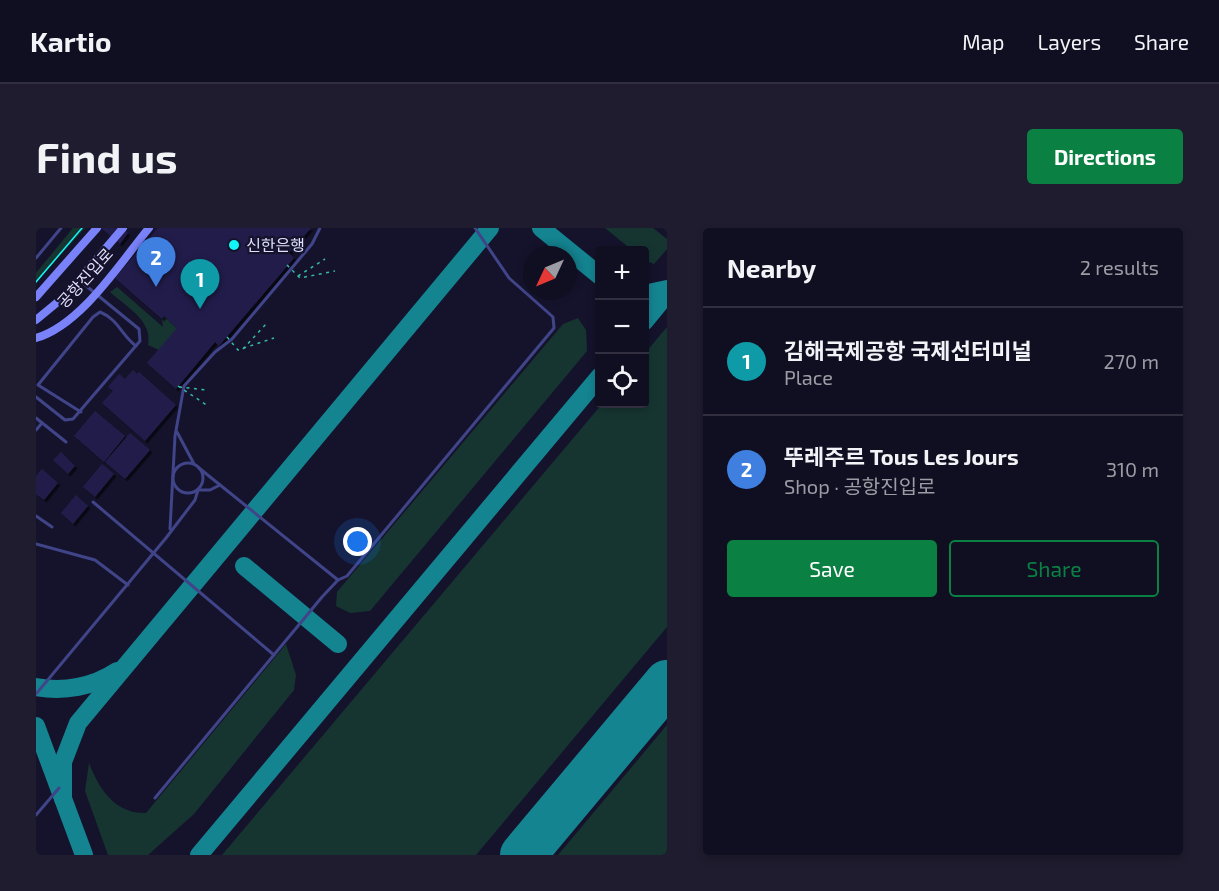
<!DOCTYPE html>
<meta charset="utf-8">
<style>
:root{--surface:#100e21;--page:#1e1c2e;--text:#f1f3f6;--muted:#9c9ca5;--line:#302e3f;--accent:#0b8043}
body{margin:0;font-family:"Exo 2","Noto Sans KR",sans-serif;background:var(--page);color:var(--text)}
.controls{position:absolute;right:18px;top:18px;display:grid;overflow:hidden;border-radius:6px;box-shadow:0 3px 9px #0003}
.controls button{width:54px;height:54px;display:grid;place-items:center;padding:0;border:0;border-bottom:2px solid var(--line);background:var(--surface);color:var(--text);font:30px sans-serif}
.compass{position:absolute;left:487px;top:18px;width:54px;height:54px;border-radius:50%;background:var(--surface);box-shadow:0 3px 9px #0003;rotate:226deg}
.you{position:absolute;left:322px;top:314px;width:21px;height:21px;margin:-15px;border:4px solid #fff;border-radius:50%;background:#1a73e8;box-shadow:0 0 0 9px #1a73e833}
.badge{display:grid;place-items:center;width:39px;height:39px;border-radius:50%;background:var(--accent);color:#fff;font-size:20px;font-weight:700}
.pin{position:absolute;translate:-50% -50px;filter:drop-shadow(0 2px 3px #0008)}
.pin::after{content:'';position:absolute;top:32px;width:21px;height:18px;background:inherit;clip-path:polygon(0 0,100% 0,50% 100%)}
.list{margin:0;padding:0;list-style:none}
h2{display:flex;justify-content:space-between;align-items:center;height:78px;margin:0;padding:0 24px;font-size:26px}
h2 small{font-size:20px;font-weight:400;color:var(--muted)}
.list li{display:grid;grid-template-columns:39px 1fr auto;gap:18px;align-items:center;box-sizing:border-box;height:108px;padding:0 24px;border-top:2px solid var(--line)}
.list b{display:block;font-size:22px;white-space:nowrap}
.list p{margin:0;font-size:20px;white-space:nowrap;color:var(--muted)}
.list em{font-size:20px;font-style:normal;color:var(--muted)}
.actions{display:flex;gap:12px;padding:18px 24px}
.actions a{flex:1;padding:14px 0;border:2px solid var(--accent);border-radius:6px;text-align:center;font-size:21px;color:var(--accent)}
.actions .main{background:var(--accent);color:#fff}
.icon{flex:none;width:33px;height:33px;fill:none;stroke:currentColor;stroke-width:2;stroke-linecap:round;stroke-linejoin:round}
.map{position:relative;flex:none;width:631px;height:627px;overflow:hidden;border-radius:6px}
header{display:flex;align-items:center;gap:36px;box-sizing:border-box;height:84px;padding:0 30px;background:var(--surface);border-bottom:2px solid var(--line)}
header strong{font-size:28px}
nav{display:flex;gap:33px;margin-inline-start:auto;font-size:21px}
.intro{display:flex;align-items:center;justify-content:space-between;box-sizing:border-box;height:144px;padding:0 36px}
h1{margin:0;font-size:42px}
.button{padding:15px 27px;border-radius:6px;background:var(--accent);color:#fff;font-size:21px;font-weight:700}
main{display:flex;gap:36px;padding:0 36px}
aside{flex:1;background:var(--surface);border-radius:6px;box-shadow:0 3px 9px #0003}
.map>svg:first-child{display:block}
.green{fill:#163531}
.lines{fill:none;stroke-linecap:round;stroke-linejoin:round}
.taxiway{stroke:#148491;stroke-width:18}
.runway{stroke:#148491;stroke-width:46}
.building{fill:#241f4c;filter:url(#shadow)}
.path{stroke:#36baa6;stroke-width:1.5;stroke-dasharray:3 4.5;stroke-linecap:butt}
.service{stroke:#404488;stroke-width:3}
.secondary{stroke:#7a82fa;stroke-width:8}
.tram{stroke:#13f4f6;stroke-width:1.5}
.path-bridge{stroke:#36baa6;stroke-width:1.5;stroke-dasharray:3 4.5;stroke-linecap:butt}
.secondary-bridge{stroke:#7a82fa;stroke-width:8}
.poi-dot{fill:#13f4f6;stroke:#15132c;stroke-width:2}
.labels{text-anchor:middle;stroke-width:4.5;stroke-linejoin:round;paint-order:stroke}
.poi-label{font-size:16px;fill:#dfdffe;stroke:#15132c;text-anchor:start}
.street-label{font-size:16px;fill:#dfdffe;stroke:#15132c}
</style>
<header>
<strong>Kartio</strong>
<nav><a>Map</a><a>Layers</a><a>Share</a></nav>
</header>
<div class="intro"><h1>Find us</h1><a class="button">Directions</a></div>
<main>
<div class="map">
<svg width="631" height="627" viewBox="0 0 631 627">
<defs>
<filter id="shadow"><feDropShadow dx="2.5" dy="2.5" stdDeviation="0" flood-color="#0009"/></filter>
</defs>
<rect width="100%" height="100%" fill="#15132c"/>
<!-- green -->
<g class="green">
<polygon points="37,0 49,0 0,54 0,45"/>
<polygon points="569,0 617,0 631,11 631,21 618,36 609,32 608,22 596,22"/>
<path d="M81,59L127,99L126,91L128,88L141,100L123,122L112,117C117,92 90,79 74,64Z"/>
<polygon points="542,90 550,102 551,123 334,383 314,385 300,378 301,364 527,96"/>
<polygon points="631,99 631,399 440,627 186,627 566,176 608,176 609,125"/>
<path d="M250,416L260,447L258,462L158,586L112,627H72L49,563L53,535C63,561 79,586 110,585Z"/>
<polygon points="631,497 631,627 522,627"/>
</g>
<g class="lines">
<!-- taxiway -->
<g class="taxiway">
<polyline points="505,0 564,48"/>
<polyline points="608,66 631,61"/>
<polyline points="608,94 631,66"/>
<polyline points="208,338 302,416"/>
<path d="M0,459C28,464 57,459 81,443"/>
<polyline points="0,498 48,627"/>
<polyline points="27,571 27,534 42,495 454,0"/>
<polyline points="163,627 564,148"/>
</g>
<!-- runway -->
<polyline class="runway" points="487,627 631,455"/>
</g>
<!-- building -->
<g class="building">
<polygon points="65,0 86,0 92,5 84,16"/>
<polygon points="122,0 275,0 253,25 258,30 183,118 179,114 140,161 111,135 141,100 128,88 126,91 79,50"/>
<polygon points="97,142 101,146 103,144 140,177 109,213 66,175 77,163 72,159 83,146 89,151"/>
<polygon points="59,183 89,208 68,234 38,208"/>
<polygon points="94,205 114,222 89,251 69,234"/>
<polygon points="25,224 39,238 32,246 17,232"/>
<polygon points="66,236 78,246 59,269 47,259"/>
<polygon points="6,241 22,255 8,272 0,266 0,248"/>
<polygon points="40,267 52,278 37,296 25,285"/>
</g>
<g class="lines">
<!-- path -->
<g class="path">
<polyline points="262,48 289,31"/>
<polyline points="207,121 230,96"/>
</g>
<!-- service -->
<g class="service">
<polyline points="0,30 25,0"/>
<polyline points="0,169 29,192 37,191 104,113 103,101 43,52"/>
<path d="M45,184L2,157L57,89L64,84C82,91 86,108 100,118"/>
<polyline points="0,190 30,214"/>
<polyline points="0,202 6,195"/>
<polyline points="141,204 158,236"/>
<circle cx="152" cy="250" r="15"/>
<polyline points="163,240 302,352"/>
<polyline points="57,274 238,427"/>
<polyline points="0,288 16,299"/>
<polyline points="134,301 139,208 148,158 179,124 196,111 276,16 284,0"/>
<polyline points="0,316 59,332 92,357"/>
<polyline points="0,466 130,310 159,272 162,262 174,262 184,257"/>
<polyline points="119,570 286,369 302,352 311,348 518,100 517,89 473,50 439,0"/>
<polyline points="0,587 23,560"/>
</g>
<!-- secondary -->
<g class="secondary">
<polyline points="0,69 61,0"/>
<polyline points="0,92 29,68 87,0"/>
</g>
<!-- tram -->
<polyline class="tram" points="0,54 46,0"/>
<!-- path-bridge -->
<g class="path-bridge">
<polyline points="251,37 264,50 299,43"/>
<polyline points="191,109 202,122 238,110"/>
<polyline points="142,158 172,178"/>
<polyline points="143,159 171,162"/>
</g>
<!-- secondary-bridge -->
<path class="secondary-bridge" d="M0,110C45,97 84,35 113,0"/>
</g>
<!-- markers -->
<circle class="poi-dot" cx="198" cy="17" r="6"/>
<g class="labels">
<!-- poi labels -->
<g class="poi-label">
<text x="210" y="23">신한은행</text>
</g>
<!-- street labels -->
<g class="street-label">
<text transform="translate(49 50) rotate(-48)" y="6">공항진입로</text>
</g>
</g>
</svg>
<div class="controls">
<button>+</button>
<button>−</button>
<button><svg class="icon" aria-label="locate" viewBox="0 0 24 24"><circle cx="12" cy="12" r="6"/><path d="M12 2v4M12 18v4M2 12h4M18 12h4"/></svg></button>
</div>
<svg class="compass" viewBox="-18 -18 36 36"><path d="M0-13l5 13h-10z" fill="#e53935"/><path d="M0 13l5-13h-10z" fill="#9c9ca5"/></svg>
<div class="you"></div>
<div class="pin badge" style="left:164px;top:81px;background:#0f9aa8">1</div>
<div class="pin badge" style="left:120px;top:59px;background:#3f7fe0">2</div>
</div>
<aside>
<h2>Nearby<small>2 results</small></h2>
<ul class="list">
<li><span class="badge" style="background:#0f9aa8">1</span><div><b>김해국제공항 국제선터미널</b><p>Place</p></div><em>270 m</em></li>
<li><span class="badge" style="background:#3f7fe0">2</span><div><b>뚜레주르 Tous Les Jours</b><p>Shop · 공항진입로</p></div><em>310 m</em></li>
</ul>
<div class="actions"><a class="main">Save</a><a>Share</a></div>
</aside>
</main>
